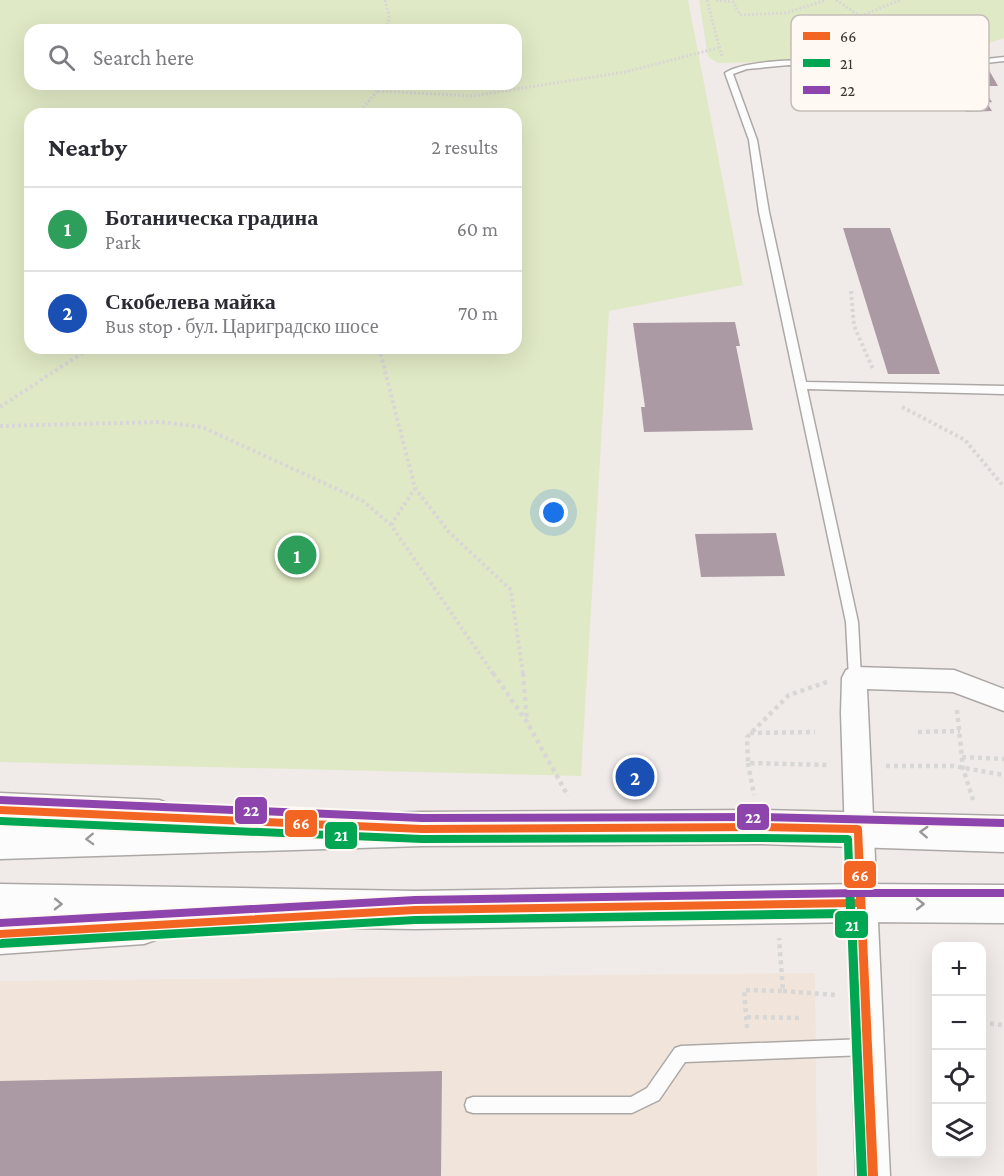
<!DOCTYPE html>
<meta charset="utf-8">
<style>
:root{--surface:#fff;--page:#f7f7f7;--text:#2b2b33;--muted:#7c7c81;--line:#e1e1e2;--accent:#7c3aed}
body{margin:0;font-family:"Crimson Pro",serif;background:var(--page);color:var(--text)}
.controls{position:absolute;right:18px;bottom:18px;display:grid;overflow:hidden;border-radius:12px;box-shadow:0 6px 24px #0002}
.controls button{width:54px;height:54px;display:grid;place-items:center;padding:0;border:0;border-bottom:2px solid var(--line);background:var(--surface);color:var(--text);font:30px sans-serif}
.you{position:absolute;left:554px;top:513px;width:21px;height:21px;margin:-15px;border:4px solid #fff;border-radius:50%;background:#1a73e8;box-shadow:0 0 0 9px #1a73e833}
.badge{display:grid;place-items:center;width:39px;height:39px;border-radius:50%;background:var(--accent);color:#fff;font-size:20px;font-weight:700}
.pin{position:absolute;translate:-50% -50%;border:3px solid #fff;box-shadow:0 2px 6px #0006}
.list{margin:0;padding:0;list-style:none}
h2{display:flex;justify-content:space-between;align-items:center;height:78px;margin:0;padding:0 24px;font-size:26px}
h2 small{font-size:20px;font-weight:400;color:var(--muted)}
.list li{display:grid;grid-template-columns:39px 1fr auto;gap:18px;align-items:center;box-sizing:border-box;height:84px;padding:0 24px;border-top:2px solid var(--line)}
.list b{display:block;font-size:22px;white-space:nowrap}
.list p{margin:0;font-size:20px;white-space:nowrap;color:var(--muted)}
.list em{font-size:20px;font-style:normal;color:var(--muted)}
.icon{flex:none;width:33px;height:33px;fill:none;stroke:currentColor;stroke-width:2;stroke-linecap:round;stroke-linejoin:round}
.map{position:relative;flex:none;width:1004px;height:1176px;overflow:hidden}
.search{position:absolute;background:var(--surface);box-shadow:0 6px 24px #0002;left:24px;top:24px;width:498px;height:66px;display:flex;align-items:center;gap:15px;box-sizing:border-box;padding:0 21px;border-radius:18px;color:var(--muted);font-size:22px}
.panel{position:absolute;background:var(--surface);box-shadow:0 6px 24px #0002;left:24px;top:108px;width:498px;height:246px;border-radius:18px}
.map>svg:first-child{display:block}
.industrial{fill:#f1e4da}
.green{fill:#e0e9c5;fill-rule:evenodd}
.building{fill:#ab9aa3}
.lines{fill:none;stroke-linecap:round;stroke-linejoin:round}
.service-casing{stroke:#aca8a5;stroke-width:3}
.minor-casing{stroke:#aca8a5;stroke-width:3}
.primary-casing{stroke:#aca8a5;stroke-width:3}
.path-far2{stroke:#d8d7d5;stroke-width:3;stroke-dasharray:2 2;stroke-linecap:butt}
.path-far1{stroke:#d8d7d5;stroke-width:4;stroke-dasharray:3 3;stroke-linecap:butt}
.path{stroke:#d8d7d5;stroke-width:4.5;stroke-dasharray:4 4;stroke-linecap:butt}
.service{fill:#fdfcfc;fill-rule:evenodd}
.minor{fill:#fdfcfc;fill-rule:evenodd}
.primary{fill:#fdfcfc;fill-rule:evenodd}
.bus-1-casing{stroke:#fff8f3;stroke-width:4}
.bus-2-casing{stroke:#fff8f3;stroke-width:4}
.bus-3-casing{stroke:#fff8f3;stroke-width:4}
.bus-1{fill:#f26522;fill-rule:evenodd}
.bus-2{fill:#00a651;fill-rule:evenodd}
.bus-3{fill:#8e44ad;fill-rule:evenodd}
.oneway{stroke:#9a9896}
.key{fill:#fff8f3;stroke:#c3bdb9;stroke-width:1.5}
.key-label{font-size:16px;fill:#373431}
.line-badge{stroke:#fff8f3;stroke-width:2}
.badge-label{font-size:16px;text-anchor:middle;font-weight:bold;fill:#fff}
</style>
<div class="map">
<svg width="1004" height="1176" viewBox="0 0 1004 1176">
<rect width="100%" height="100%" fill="#f0ebe8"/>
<!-- industrial -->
<polygon class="industrial" points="815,973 817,1176 0,1176 0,981"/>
<!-- green -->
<g class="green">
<path d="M0,0H688L743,285L609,311L581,776L0,762ZM30,30H516V84H30ZM30,114H516V348H30Z"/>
<polygon points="699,0 1004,0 1004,38 943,58 718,63 708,57"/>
</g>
<!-- building -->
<g class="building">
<polygon points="986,65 998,86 982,86 992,102 987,103 992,111 966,112 952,85 918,86 909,69 947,69"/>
<polygon points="843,228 890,228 940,374 888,374"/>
<polygon points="735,322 740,346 736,346 753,430 644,432 641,407 645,407 633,323"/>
<polygon points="776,533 785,576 701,577 695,534"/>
<polygon points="442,1071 441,1176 0,1176 0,1081"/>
</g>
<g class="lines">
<!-- service casing -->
<g class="service-casing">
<g id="service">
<path d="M1004,57V61L947,67L789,65L747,69L733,74L757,140L769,212L806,382L1004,386V394L807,389L858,622L861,678L859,682L855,683L851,682L849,678L846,622L759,212L749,140L725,73C756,51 900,63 944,63C964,62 984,59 1004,57Z"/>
<polygon points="866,1039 872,1041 874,1047 872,1053 866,1055 685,1062 659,1100 632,1113 473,1113 467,1111 465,1105 467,1099 473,1097 631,1097 647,1088 675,1048 681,1046"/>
</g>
</g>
<!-- minor casing -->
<g class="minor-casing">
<polygon id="minor" points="855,667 954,670 1004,689 1004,711 953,692 867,689 890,1176 856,1176 841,713 842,678 846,670"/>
</g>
<!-- primary casing -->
<g class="primary-casing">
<g id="primary">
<polygon points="0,793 159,800 172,805 177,818 422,812 761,810 1004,816 1004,852 761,844 422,846 0,859"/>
<polygon points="0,884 415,891 861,884 1004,885 1004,923 861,922 415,929 164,925 158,939 144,944 0,954"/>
</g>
</g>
<!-- path-far2 -->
<g class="path-far2">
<polyline points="385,0 389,16 387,30"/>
<polyline points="707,0 722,57"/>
<polyline points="716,0 733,2 740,15 786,13 826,0"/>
<polyline points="836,0 860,16"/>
<polyline points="790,44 901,0"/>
<polyline points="378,91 473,96 625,72 718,48"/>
<polyline points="358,114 383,84"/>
</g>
<!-- path-far1 -->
<g class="path-far1">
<polyline points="851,291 854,326 873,369"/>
<polyline points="379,348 415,488 449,532 511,590 523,675"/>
<polyline points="0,407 90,348"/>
<polyline points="902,407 965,440 1004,487"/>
<polyline points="0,426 159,422 202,427 363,501 391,525 494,675"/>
<polyline points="391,525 415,488"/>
</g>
<!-- path -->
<g class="path">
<polyline points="493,673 527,722 568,796"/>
<polyline points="523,673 527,722"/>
<polyline points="827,682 789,695 747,737 748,763 827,765"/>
<polyline points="957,710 963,768 973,800"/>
<polyline points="918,732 960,731"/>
<polyline points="750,733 815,732"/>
<polyline points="962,757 1004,759"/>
<polyline points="748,763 754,795"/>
<polyline points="886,766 953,766 1004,775"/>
<polyline points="783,991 836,995"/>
<polyline points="747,1017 800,1018"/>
<polyline points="982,1023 1004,1025"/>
<polyline points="747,1028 744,990 783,991 779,938"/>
</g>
<!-- service -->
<use href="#service" class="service"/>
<!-- minor -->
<use href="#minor" class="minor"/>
<!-- primary -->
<use href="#primary" class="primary"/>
<!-- bus-1 casing -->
<g class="bus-1-casing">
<polygon id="bus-1" points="0,806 422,825 761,823 858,825 861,826 862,829 878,1176 868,1176 857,907 415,914 0,938 0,930 415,906 856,899 854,833 761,831 422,833 0,814"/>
</g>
<!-- bus-2 casing -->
<g class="bus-2-casing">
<polygon id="bus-2" points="0,817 422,835 761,834 848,835 851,836 852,839 855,909 864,910 866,913 864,916 856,917 867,1176 857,1176 847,918 415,924 0,948 0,940 1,939 415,916 846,909 844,843 761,842 422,843 0,825"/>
</g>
<!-- bus-3 casing -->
<g class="bus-3-casing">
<g id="bus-3">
<polygon points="0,796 422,814 761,813 1004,819 1004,827 761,821 422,822 0,804"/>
<polygon points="861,889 1004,889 1004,897 861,897 415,904 0,927 0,919 415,896"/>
</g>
</g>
<!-- bus-1 -->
<use href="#bus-1" class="bus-1"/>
<!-- bus-2 -->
<use href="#bus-2" class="bus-2"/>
<!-- bus-3 -->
<use href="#bus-3" class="bus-3"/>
</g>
<!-- one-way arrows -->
<defs><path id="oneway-chevron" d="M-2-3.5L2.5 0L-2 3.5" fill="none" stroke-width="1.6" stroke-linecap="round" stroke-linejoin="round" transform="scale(1.5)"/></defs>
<g class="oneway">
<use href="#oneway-chevron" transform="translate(924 832) rotate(-177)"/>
<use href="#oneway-chevron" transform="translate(90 839) rotate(178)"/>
<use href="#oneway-chevron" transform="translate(58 904) rotate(1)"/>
<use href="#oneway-chevron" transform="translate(920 904)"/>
</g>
<!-- legend -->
<rect x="791" y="15" width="198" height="96" rx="9" class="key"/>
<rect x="803" y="32" width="27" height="8" fill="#f26522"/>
<rect x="803" y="59" width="27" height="8" fill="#00a651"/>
<rect x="803" y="86" width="27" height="8" fill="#8e44ad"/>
<g class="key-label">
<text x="840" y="42">66</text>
<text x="840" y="69">21</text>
<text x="840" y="96">22</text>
</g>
<g class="line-badge">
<rect x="234" y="796" width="34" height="29" rx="6" fill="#8e44ad"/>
<rect x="736" y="803" width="34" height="28" rx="6" fill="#8e44ad"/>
<rect x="284" y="809" width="34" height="29" rx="6" fill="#f26522"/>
<rect x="324" y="821" width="34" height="29" rx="6" fill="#00a651"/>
<rect x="843" y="860" width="34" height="29" rx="6" fill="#f26522"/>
<rect x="834" y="910" width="35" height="29" rx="6" fill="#00a651"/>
</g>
<g class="badge-label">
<text x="251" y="816">22</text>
<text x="753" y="823">22</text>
<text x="301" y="829">66</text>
<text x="341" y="841">21</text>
<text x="860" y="881">66</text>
<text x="852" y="931">21</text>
</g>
</svg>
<div class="controls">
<button>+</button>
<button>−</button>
<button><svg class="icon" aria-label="locate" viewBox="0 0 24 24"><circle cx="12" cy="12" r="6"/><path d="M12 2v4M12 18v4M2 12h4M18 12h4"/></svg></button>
<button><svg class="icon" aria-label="layers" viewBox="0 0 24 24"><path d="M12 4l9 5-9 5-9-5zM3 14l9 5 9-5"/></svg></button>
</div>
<div class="you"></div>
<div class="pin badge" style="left:297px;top:555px;background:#2e9e5b">1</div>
<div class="pin badge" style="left:635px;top:777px;background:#1a4fb4">2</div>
<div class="search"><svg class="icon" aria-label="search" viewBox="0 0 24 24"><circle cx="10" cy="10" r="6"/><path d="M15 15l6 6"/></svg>Search here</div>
<section class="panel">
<h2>Nearby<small>2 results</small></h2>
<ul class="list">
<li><span class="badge" style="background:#2e9e5b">1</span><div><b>Ботаническа градина</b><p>Park</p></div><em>60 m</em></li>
<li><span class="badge" style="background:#1a4fb4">2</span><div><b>Скобелева майка</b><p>Bus stop · бул. Цариградско шосе</p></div><em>70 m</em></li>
</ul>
</section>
</div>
